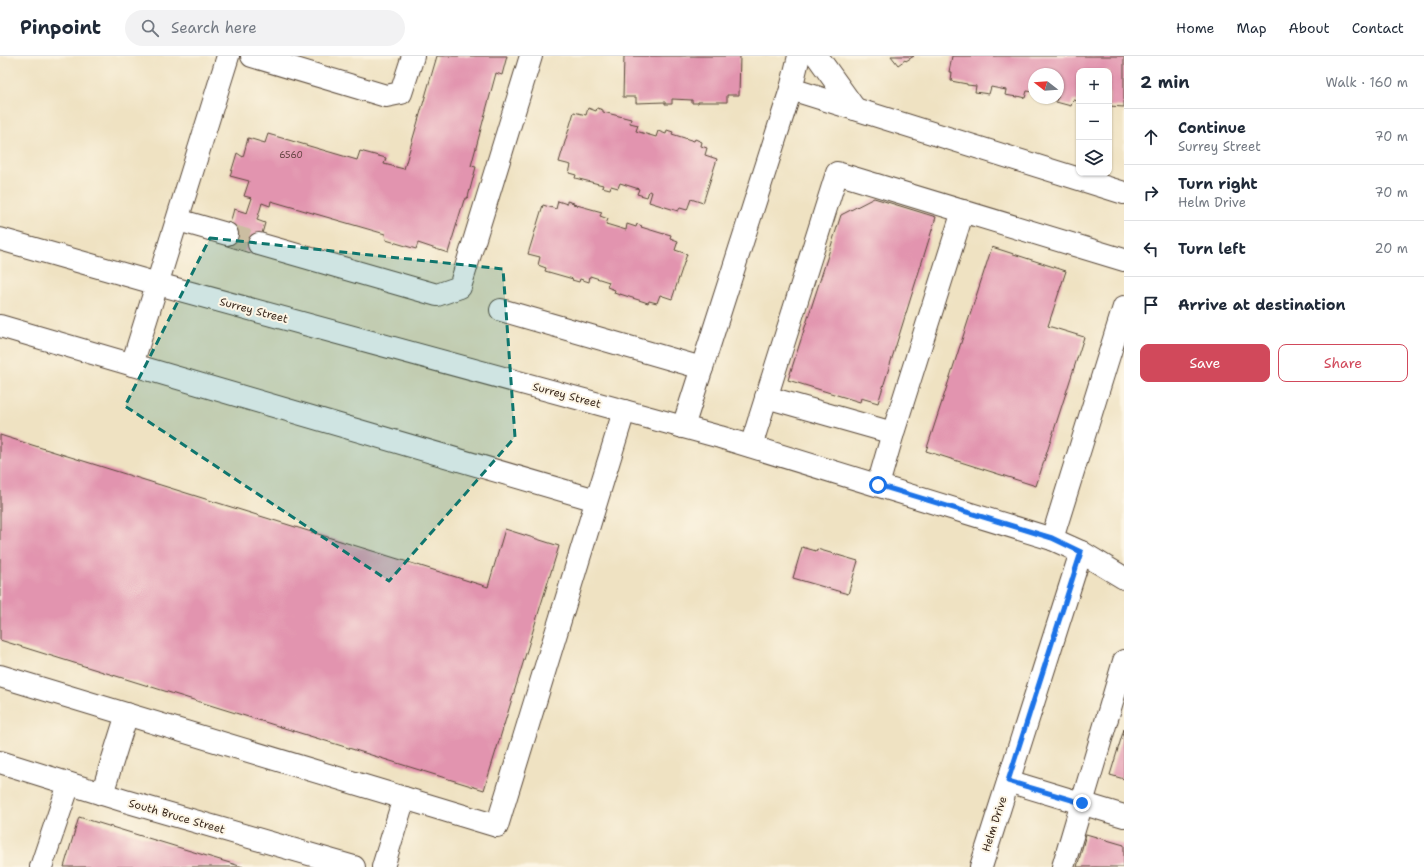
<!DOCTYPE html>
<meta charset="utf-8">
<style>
:root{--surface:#fff;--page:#f2f2f3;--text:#1f2937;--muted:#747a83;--line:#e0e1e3;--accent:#d1495b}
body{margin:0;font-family:"Shantell Sans",sans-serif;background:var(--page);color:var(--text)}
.controls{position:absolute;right:12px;top:12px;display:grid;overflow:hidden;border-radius:8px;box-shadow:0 1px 3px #0004}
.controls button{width:36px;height:36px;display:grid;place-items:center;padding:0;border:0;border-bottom:1px solid var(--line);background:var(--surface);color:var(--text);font:20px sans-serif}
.compass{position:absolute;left:1028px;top:12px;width:36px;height:36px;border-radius:50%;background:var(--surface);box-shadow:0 1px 3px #0004;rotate:287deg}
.stop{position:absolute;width:12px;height:12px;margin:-9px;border:3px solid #1a73e8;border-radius:50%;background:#fff}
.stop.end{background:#1a73e8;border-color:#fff;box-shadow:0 1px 4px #0008}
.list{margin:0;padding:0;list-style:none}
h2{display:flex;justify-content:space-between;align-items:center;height:52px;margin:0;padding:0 16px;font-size:17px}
h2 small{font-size:13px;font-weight:400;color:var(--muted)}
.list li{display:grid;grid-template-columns:26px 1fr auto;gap:12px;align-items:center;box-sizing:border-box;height:56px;padding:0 16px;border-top:1px solid var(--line)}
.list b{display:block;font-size:15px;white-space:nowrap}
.list p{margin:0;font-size:13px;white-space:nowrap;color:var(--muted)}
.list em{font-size:13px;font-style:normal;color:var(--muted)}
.actions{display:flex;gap:8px;padding:12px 16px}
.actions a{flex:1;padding:9px 0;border:1px solid var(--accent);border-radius:8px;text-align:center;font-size:14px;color:var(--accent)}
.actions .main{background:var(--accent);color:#fff}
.icon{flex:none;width:22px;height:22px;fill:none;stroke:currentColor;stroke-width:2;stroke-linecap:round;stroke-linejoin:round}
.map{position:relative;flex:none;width:1124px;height:811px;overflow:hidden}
header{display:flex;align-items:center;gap:24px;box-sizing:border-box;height:56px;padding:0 20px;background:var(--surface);border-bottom:1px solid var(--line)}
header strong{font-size:19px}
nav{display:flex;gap:22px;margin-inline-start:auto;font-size:14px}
.search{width:280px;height:36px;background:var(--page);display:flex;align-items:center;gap:10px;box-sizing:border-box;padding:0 14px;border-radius:22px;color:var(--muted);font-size:15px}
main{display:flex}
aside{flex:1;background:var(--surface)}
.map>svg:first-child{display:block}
.building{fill:#e294af}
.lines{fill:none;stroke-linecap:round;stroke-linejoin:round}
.minor-tunnel{stroke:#cbbda1;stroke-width:22;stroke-dasharray:22 11;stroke-linecap:butt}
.minor-casing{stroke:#564637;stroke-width:24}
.minor{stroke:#fff;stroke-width:22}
.route{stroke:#1a73e8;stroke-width:5}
.marked{fill:#0f766e;fill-opacity:0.2;stroke:#0f766e;stroke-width:3;stroke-dasharray:8 5;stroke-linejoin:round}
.labels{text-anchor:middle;stroke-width:4;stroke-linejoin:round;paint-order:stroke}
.number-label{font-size:9px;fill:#654442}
.street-label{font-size:11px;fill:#3b2a1e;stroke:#fcf5e5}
</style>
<header>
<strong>Pinpoint</strong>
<div class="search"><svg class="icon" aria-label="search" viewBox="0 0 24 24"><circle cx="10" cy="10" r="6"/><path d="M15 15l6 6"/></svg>Search here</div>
<nav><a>Home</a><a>Map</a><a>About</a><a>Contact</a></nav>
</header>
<main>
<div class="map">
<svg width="1124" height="811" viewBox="0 0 1124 811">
<rect width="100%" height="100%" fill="#fcf5e5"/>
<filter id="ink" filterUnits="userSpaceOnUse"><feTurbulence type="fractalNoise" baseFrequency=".025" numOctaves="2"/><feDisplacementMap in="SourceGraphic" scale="8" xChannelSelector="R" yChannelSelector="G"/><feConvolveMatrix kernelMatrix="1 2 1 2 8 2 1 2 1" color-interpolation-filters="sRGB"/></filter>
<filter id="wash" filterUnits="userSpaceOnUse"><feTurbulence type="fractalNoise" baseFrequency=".012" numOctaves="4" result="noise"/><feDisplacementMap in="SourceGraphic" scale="16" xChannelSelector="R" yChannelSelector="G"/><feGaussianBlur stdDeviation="0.9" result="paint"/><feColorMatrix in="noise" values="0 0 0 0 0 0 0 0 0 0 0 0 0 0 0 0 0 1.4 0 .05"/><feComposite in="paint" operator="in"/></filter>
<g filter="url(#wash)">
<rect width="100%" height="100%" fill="#efe2c2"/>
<g id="blocks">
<!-- building -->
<g class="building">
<polygon points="437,0 507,0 502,19 496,17 471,110 476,111 468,141 464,144 448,197 418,187 416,193 386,184 385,178 271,145 270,150 262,147 257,164 265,167 256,199 224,189 234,153 247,157 252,142 244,140 249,125 230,120 237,97 243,101 248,82 265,87 268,78 357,104 360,95 386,102 384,108 404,113"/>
<polygon points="624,0 740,0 739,39 727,39 727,46 698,46 698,47 692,47 692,44 672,43 672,48 665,48 665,46 636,47 636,41 623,41"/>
<polygon points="891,0 914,0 906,5 905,4 898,9"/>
<polygon points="952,0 1124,0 1124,51 1109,50 1109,15 1079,15 1079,45 1073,44 1071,50 1056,46 1057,42 1058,42 1058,18 1034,18 1034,36 1027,35 1025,42 1017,40 1017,41 1005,39 1006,34 991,31 989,38 975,36 976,30 967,29 967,28 951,25 952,16 949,16"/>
<polygon points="588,52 596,55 597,52 603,54 603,56 631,63 630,67 638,69 636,75 656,81 658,75 666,78 667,74 673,76 672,78 694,85 695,83 702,86 701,90 707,92 705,99 717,103 703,147 691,143 687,154 680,152 678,155 649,146 652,136 649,135 647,141 637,138 639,133 620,127 618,132 611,130 610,133 602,131 603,129 575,122 576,119 569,117 571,109 559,106 574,56 586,59"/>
<polygon points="874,142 936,161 878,347 861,342 860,346 788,324 841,159"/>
<polygon points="558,145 567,148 567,145 574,147 573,148 602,156 600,160 608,163 606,168 626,174 627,168 636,171 637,168 642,170 641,171 664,178 664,177 671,179 670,182 678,185 675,194 687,198 672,243 660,239 657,247 649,245 648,247 620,238 620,239 614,237 615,234 607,231 609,226 590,220 589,226 580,223 579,226 572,224 573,223 545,215 546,212 538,209 540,201 528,198 543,149 556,153"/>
<polygon points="992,191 1066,215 1048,270 1084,281 1036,430 926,395"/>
<polygon points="0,379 488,531 505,473 559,490 484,734 0,584"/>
<polygon points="802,491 816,495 817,493 858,505 848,538 793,522"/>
<polygon points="1124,673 1124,723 1110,719"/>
<polygon points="79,761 243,811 64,811"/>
<polygon points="1086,778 1124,789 1124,811 1077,811"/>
</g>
</g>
</g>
<g filter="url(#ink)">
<use href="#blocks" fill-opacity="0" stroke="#564637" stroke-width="1"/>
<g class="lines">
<!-- minor-tunnel -->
<polyline class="minor-tunnel" points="227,178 259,188"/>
<!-- minor casing -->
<g class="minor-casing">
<g id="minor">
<polyline points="252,0 386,40 401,37 413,0"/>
<polyline points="817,0 855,53"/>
<polyline points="791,33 1124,137"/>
<polyline points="178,164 227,178"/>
<polyline points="0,183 158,228 720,381 1052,483 1081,496 1124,522"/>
<polyline points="259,188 437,239 460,231 531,0"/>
<polyline points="501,254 702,312"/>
<polyline points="0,270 596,444"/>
<polyline points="132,309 228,0"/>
<polyline points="766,341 893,377 878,429"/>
<polyline points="683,371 791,33 799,0"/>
<polyline points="893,377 963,155"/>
<polyline points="751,390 837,117 1124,204"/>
<polyline points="1052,483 1124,251"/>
<polyline points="0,620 497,770 624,355"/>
<polyline points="0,706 125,745 354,811"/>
<polyline points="1008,725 1124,760"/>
<polyline points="102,738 127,658"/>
<polyline points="41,811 69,728"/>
<polyline points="383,811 404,742"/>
<polyline points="981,811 1081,496"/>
<polyline points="1063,811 1124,605"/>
</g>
</g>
<!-- minor -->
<use href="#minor" class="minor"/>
</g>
</g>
<g class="lines" filter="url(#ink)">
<!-- route -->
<polyline class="route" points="878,429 1052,482 1081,496 1008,725 1082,747"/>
</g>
<!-- marked area -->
<path class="marked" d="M210,182L503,213L515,381L389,525L125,350Z"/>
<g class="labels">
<!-- number labels -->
<g class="number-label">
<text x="291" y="102">6560</text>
</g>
<!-- street labels -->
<g class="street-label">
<text transform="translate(254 254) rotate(15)" y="4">Surrey Street</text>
<text transform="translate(567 339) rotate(15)" y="4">Surrey Street</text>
<text transform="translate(177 760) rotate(16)" y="4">South Bruce Street</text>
<text transform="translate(994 768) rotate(-72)" y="4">Helm Drive</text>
</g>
</g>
</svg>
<div class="controls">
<button>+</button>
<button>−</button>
<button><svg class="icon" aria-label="layers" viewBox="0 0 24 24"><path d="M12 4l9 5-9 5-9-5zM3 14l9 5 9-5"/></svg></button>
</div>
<svg class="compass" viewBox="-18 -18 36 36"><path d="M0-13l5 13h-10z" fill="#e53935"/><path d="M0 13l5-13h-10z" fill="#747a83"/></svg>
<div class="stop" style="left:878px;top:429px"></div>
<div class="stop end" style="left:1082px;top:747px"></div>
</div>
<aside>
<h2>2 min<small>Walk · 160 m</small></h2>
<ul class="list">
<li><svg class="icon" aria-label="ahead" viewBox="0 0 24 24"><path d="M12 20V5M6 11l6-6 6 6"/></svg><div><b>Continue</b><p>Surrey Street</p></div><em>70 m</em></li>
<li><svg class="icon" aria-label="right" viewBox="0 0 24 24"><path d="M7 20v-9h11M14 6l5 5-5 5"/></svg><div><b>Turn right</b><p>Helm Drive</p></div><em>70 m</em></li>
<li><svg class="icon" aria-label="left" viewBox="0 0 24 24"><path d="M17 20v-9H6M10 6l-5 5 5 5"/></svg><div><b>Turn left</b></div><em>20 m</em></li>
<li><svg class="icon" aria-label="arrive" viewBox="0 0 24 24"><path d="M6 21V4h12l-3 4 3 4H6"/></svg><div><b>Arrive at destination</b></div></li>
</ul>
<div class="actions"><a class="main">Save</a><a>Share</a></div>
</aside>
</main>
